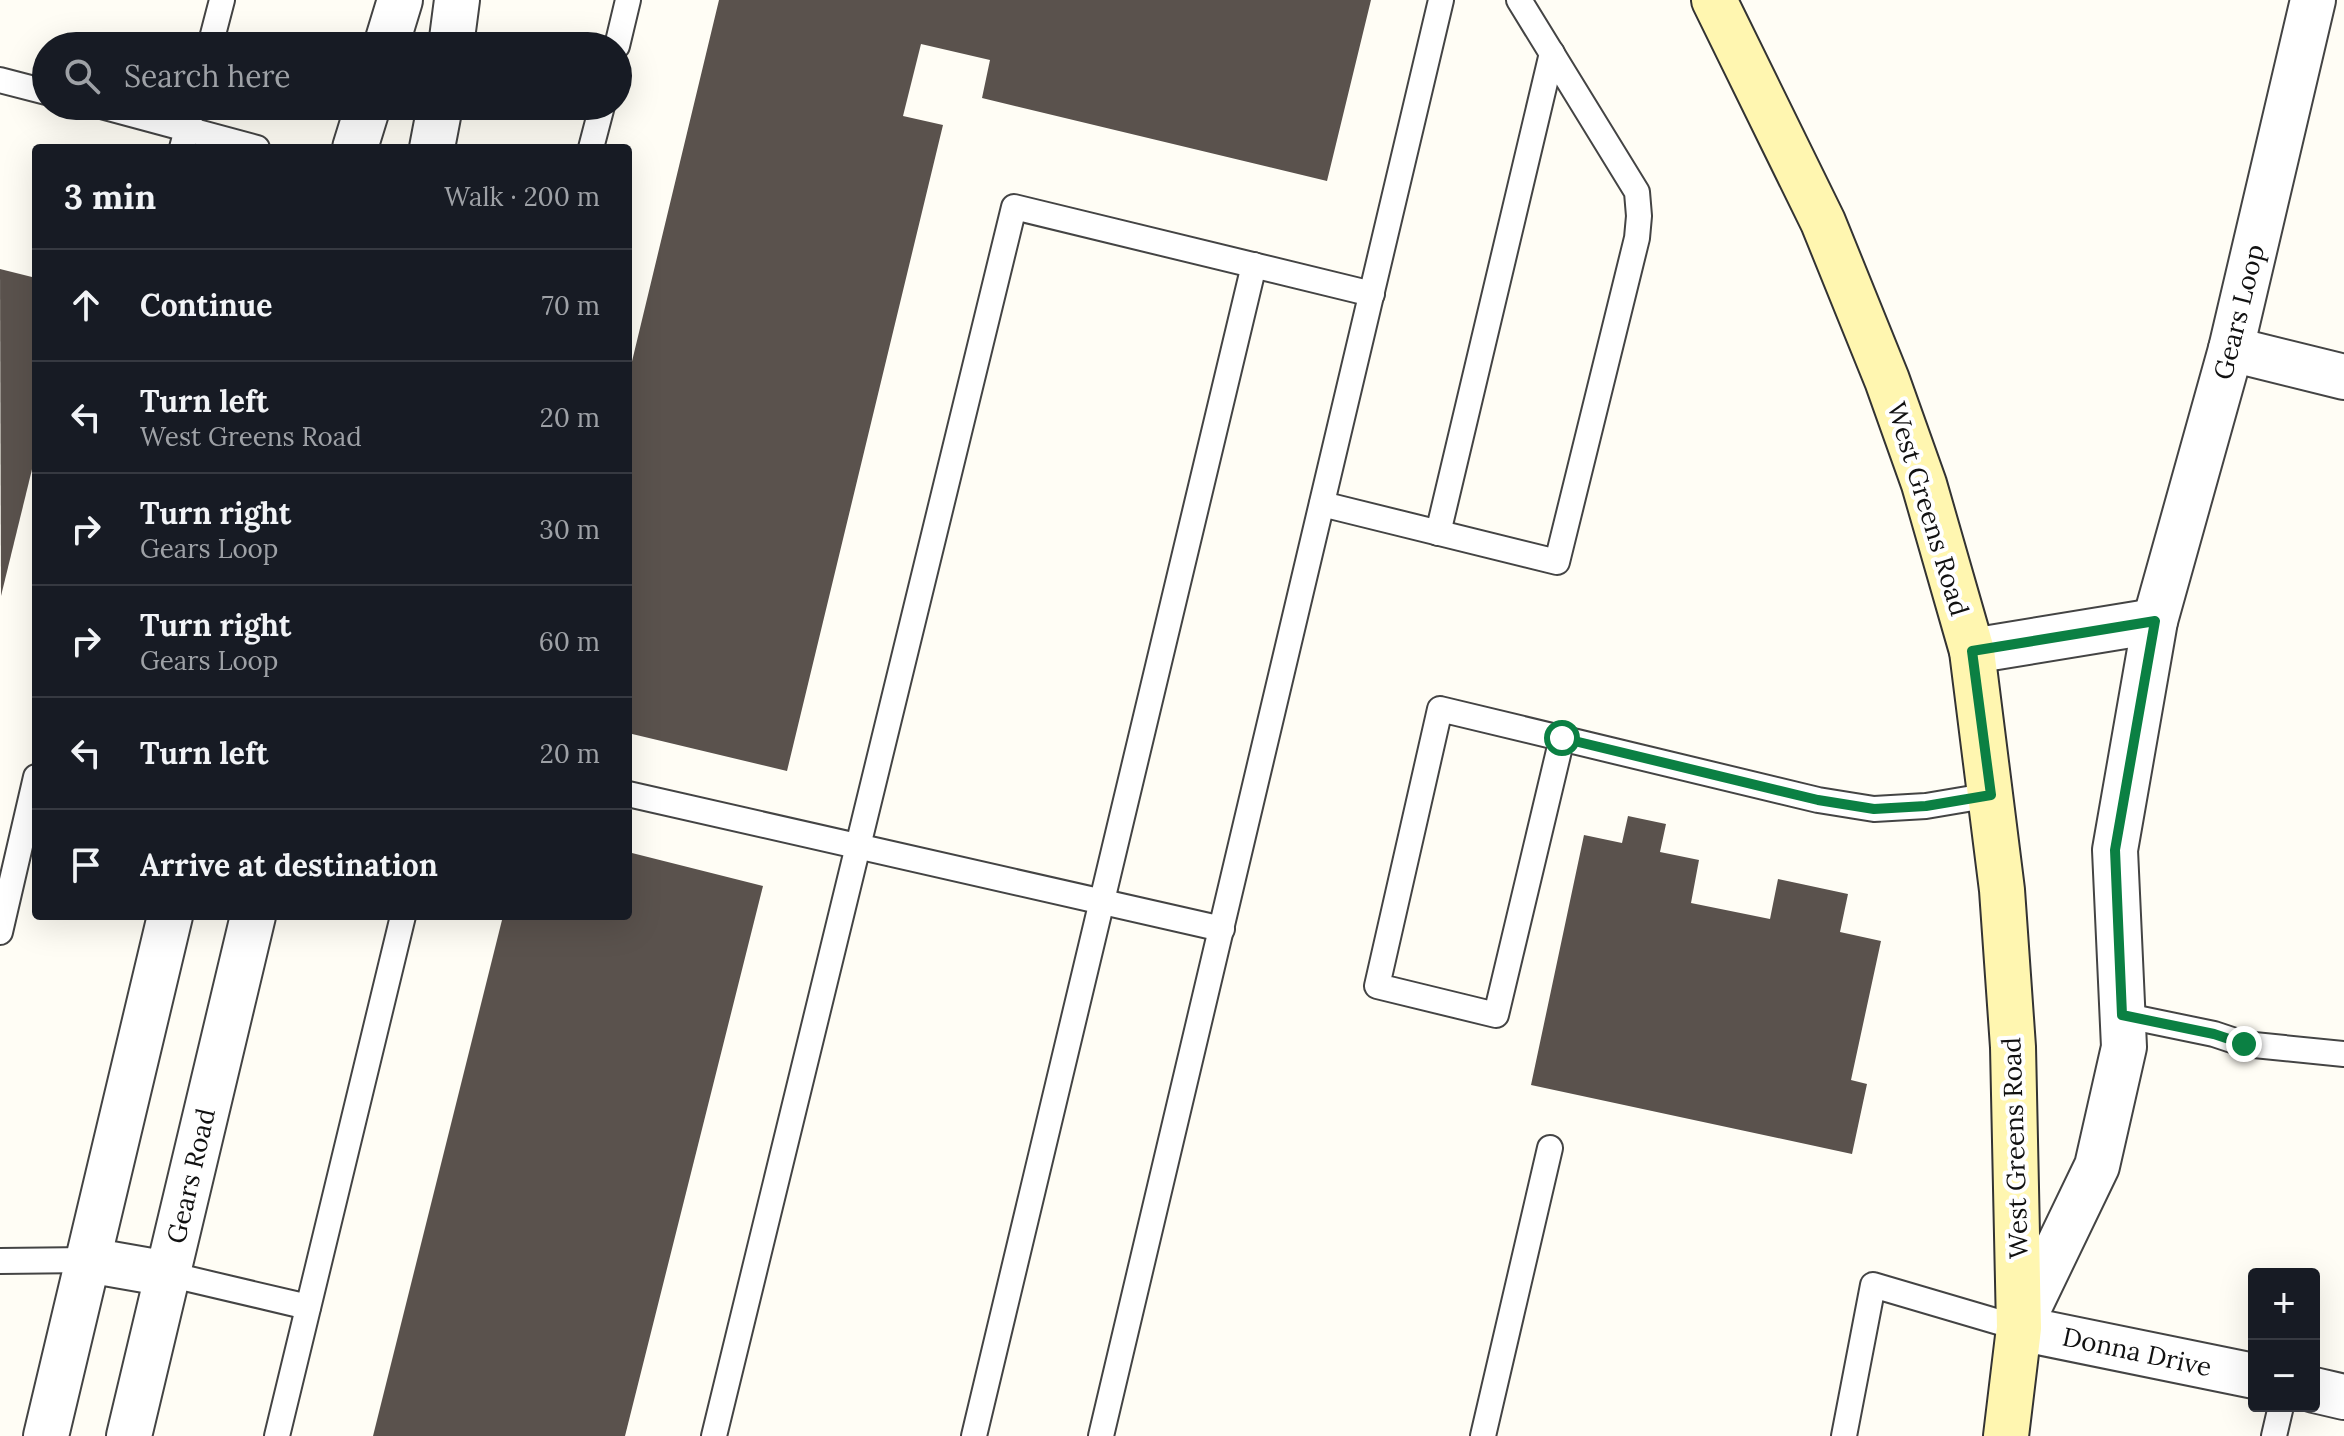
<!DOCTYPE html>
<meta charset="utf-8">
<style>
:root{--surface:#171b24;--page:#242831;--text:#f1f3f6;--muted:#9ea1a6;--line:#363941}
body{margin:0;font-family:Lora,serif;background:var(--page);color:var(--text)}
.controls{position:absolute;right:24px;bottom:24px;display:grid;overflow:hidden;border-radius:8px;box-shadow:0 8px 32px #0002}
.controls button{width:72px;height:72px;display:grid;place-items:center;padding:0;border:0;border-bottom:2px solid var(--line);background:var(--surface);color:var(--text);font:40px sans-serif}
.stop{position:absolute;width:24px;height:24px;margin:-18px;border:6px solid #0b8043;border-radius:50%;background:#fff}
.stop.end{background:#0b8043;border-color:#fff;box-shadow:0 2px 8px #0008}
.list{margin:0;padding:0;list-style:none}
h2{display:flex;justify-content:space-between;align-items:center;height:104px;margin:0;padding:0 32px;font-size:34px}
h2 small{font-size:26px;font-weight:400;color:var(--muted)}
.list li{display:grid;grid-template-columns:52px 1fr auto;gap:24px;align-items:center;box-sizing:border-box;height:112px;padding:0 32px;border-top:2px solid var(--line)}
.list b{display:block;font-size:30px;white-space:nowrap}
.list p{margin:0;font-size:26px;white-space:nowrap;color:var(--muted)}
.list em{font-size:26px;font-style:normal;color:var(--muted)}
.icon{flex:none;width:44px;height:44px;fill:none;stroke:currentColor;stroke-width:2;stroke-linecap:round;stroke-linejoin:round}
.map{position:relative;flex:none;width:2344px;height:1436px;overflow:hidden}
.search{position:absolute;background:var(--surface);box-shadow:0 8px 32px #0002;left:32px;top:32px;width:600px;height:88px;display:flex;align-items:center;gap:20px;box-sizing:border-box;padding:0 28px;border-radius:44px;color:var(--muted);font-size:30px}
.panel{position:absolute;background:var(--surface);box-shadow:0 8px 32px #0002;left:32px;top:144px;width:600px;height:776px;border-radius:8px}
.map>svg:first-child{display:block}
.building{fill:#5a524d}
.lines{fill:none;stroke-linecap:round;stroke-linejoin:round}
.service-casing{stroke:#444;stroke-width:28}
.minor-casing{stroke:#444;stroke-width:48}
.tertiary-casing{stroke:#444;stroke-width:48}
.secondary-casing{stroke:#333;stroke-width:48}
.service{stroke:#fff;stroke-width:24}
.minor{stroke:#fff;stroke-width:44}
.tertiary{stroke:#fff;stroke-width:44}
.secondary{stroke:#fff6b0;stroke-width:44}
.route{stroke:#0b8043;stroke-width:10}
.labels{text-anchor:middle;stroke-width:8;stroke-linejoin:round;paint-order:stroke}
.street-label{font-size:26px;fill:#111;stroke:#fff}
</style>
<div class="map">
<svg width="2344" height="1436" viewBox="0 0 2344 1436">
<rect width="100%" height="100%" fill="#fffdf5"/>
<!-- building -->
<g class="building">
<polygon points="719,0 1371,0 1327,181 982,98 990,60 921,44 903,116 943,125 787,771 628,733 628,378"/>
<polygon points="0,269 36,278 36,453 1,596"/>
<polygon points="1628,816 1666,824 1660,852 1699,860 1691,903 1770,919 1778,879 1848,894 1840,932 1881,941 1851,1080 1867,1084 1852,1154 1531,1085 1584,835 1622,843"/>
<polygon points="628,852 763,886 625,1436 373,1436 503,916 628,916"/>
</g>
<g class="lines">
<!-- service casing -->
<g class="service-casing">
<g id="service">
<polyline points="210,46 222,0"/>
<polyline points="617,46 628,0"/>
<polyline points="0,80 46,92"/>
<polyline points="101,106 257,148"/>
<polyline points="182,148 193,106"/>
<polyline points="591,148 602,106"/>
<polyline points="1322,504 1557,562 1637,238 1639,216 1637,192 1519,0"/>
<polyline points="1438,533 1552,53"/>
<polyline points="1562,738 1496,1015 1377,986 1440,709 1818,800 1874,809 1926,806 1991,795"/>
<polyline points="628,794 1222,929"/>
<polyline points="0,932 36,777"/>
<polyline points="2122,1015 2214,1034 2244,1044 2344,1054"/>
<polyline points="0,1261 88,1260"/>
<polyline points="168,1274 308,1307"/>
<polyline points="277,1436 403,916"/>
<polyline points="714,1436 1014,207 1372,294"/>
<polyline points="974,1436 1254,265"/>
<polyline points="1101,1436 1441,0"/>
<polyline points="1483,1436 1550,1148"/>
<polyline points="1844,1436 1873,1285 2019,1328"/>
<polyline points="2274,1436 2281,1406"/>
</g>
</g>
<!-- minor casing -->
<g class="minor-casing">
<g id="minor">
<polyline points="2231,349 2344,377"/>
<polyline points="1972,651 2155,621"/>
<polyline points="2254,1376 2019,1328 2097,1166 2124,1047 2115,850 2155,621 2231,349 2313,0"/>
<polyline points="2314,1390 2344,1397"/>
</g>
</g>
<!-- tertiary casing -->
<g class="tertiary-casing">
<g id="tertiary">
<polyline points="386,46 400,0"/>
<polyline points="451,46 457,0"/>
<polyline points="355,148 368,106"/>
<polyline points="432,148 440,106"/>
<polyline points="88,1260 168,1274"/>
<polyline points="46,1436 170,916"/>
<polyline points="129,1436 253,916"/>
</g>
</g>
<!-- secondary casing -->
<g class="secondary-casing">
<polyline id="secondary" points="1714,0 1823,222 1887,380 1924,484 1972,651 2002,890 2013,1047 2019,1328 2006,1436"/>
</g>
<!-- service -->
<use href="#service" class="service"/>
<!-- minor -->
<use href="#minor" class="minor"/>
<!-- tertiary -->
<use href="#tertiary" class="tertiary"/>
<!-- secondary -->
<use href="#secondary" class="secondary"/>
</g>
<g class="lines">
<!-- route -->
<polyline class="route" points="1562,738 1818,800 1874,809 1926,806 1991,795 1972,651 2155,621 2115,850 2122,1015 2214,1034 2244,1044"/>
</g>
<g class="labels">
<!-- street labels -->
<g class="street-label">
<text transform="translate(2239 312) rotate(-76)" y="9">Gears Loop</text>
<text transform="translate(1928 509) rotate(73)" y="9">West Greens Road</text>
<text transform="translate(2015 1148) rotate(-92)" y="9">West Greens Road</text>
<text transform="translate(191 1176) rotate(-77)" y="9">Gears Road</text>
<text transform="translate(2137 1352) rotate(12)" y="9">Donna Drive</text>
</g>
</g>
</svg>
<div class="controls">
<button>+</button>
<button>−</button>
</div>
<div class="stop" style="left:1562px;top:738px"></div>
<div class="stop end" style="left:2244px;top:1044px"></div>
<div class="search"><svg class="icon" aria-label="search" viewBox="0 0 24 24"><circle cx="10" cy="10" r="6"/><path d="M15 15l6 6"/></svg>Search here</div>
<section class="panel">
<h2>3 min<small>Walk · 200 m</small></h2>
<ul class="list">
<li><svg class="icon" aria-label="ahead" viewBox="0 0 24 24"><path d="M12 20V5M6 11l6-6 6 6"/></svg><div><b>Continue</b></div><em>70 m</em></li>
<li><svg class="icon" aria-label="left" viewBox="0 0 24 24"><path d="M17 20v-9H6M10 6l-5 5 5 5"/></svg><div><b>Turn left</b><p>West Greens Road</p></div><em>20 m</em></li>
<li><svg class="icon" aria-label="right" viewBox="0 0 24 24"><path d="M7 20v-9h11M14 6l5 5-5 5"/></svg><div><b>Turn right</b><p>Gears Loop</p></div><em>30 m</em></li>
<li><svg class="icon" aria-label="right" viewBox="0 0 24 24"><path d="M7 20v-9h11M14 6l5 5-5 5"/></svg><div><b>Turn right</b><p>Gears Loop</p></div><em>60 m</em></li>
<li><svg class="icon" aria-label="left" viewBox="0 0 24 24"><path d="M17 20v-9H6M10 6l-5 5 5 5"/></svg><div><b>Turn left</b></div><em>20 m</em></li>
<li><svg class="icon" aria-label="arrive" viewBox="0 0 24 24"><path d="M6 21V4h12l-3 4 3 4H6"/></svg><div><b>Arrive at destination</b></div></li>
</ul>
</section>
</div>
